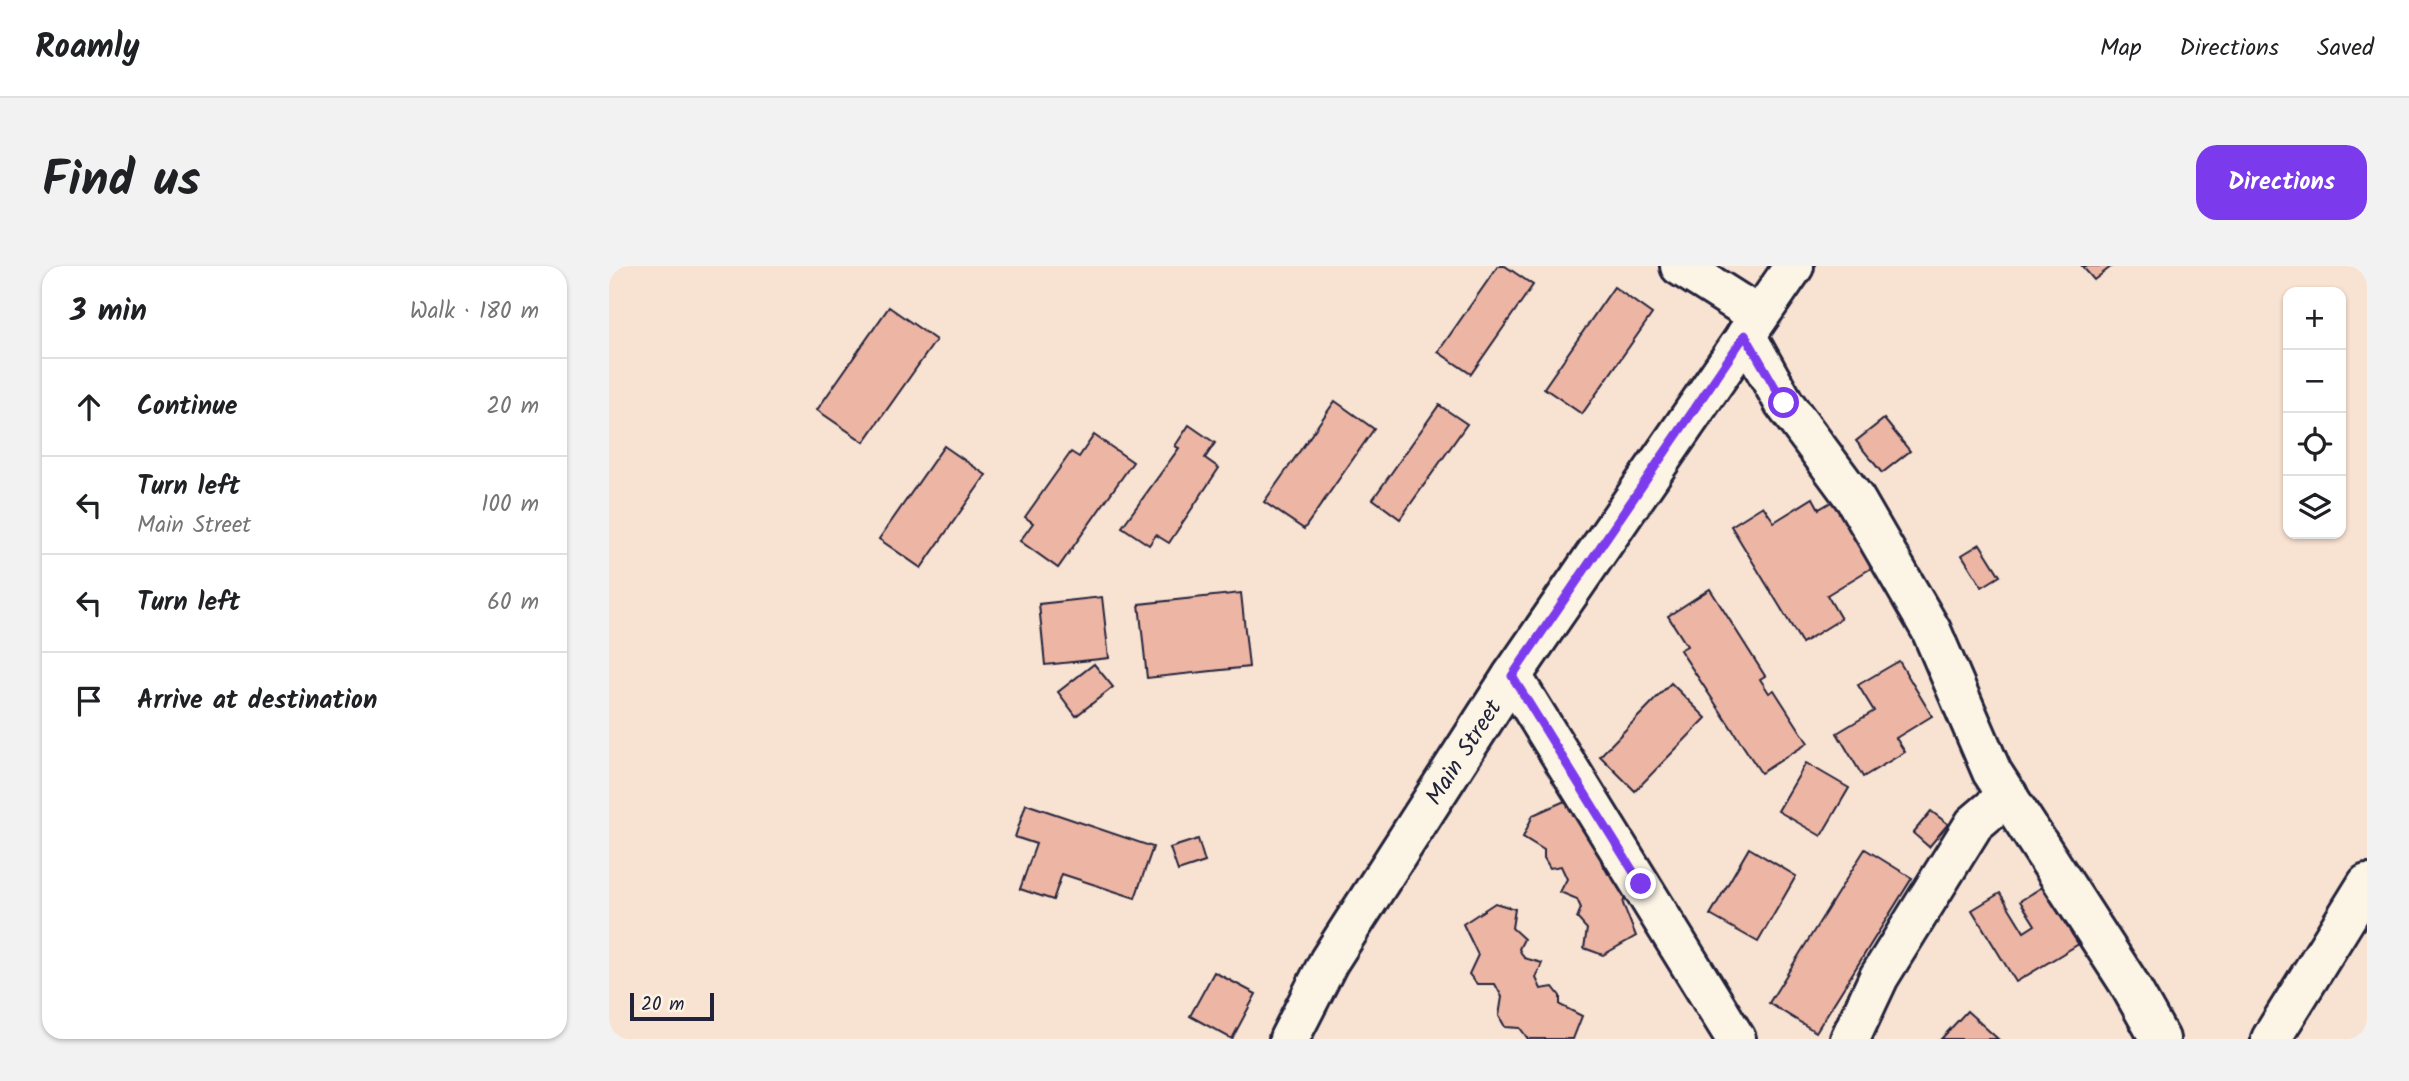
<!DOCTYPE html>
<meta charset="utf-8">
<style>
:root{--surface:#fff;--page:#f2f2f2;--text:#202124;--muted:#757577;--line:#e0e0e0;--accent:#7c3aed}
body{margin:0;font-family:Kalam,sans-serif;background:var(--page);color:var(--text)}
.controls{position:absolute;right:21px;top:21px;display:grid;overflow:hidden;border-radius:14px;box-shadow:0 2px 5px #0004}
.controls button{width:63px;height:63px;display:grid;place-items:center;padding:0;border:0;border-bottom:2px solid var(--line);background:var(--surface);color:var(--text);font:35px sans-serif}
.scale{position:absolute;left:21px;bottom:18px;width:84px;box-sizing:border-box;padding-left:7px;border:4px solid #22223b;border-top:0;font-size:19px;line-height:24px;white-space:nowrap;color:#22223b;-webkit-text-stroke:5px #fcf5e5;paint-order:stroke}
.stop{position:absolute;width:21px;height:21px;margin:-16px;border:5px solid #7c3aed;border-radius:50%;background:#fff}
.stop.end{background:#7c3aed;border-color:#fff;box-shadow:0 2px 7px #0008}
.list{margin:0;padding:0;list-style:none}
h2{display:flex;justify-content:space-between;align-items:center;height:91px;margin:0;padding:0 28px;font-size:30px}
h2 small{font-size:23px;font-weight:400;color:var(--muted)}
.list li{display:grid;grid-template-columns:46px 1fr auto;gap:21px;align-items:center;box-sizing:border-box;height:98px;padding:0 28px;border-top:2px solid var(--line)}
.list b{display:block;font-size:26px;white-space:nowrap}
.list p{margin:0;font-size:23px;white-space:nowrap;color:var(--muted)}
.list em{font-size:23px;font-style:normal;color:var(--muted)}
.icon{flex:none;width:38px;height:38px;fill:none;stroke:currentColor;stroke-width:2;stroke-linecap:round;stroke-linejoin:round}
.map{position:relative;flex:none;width:1758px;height:773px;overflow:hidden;border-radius:21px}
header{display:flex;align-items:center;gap:42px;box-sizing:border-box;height:98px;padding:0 35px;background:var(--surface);border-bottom:2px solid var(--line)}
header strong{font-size:33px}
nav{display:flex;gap:38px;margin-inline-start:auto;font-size:24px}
.intro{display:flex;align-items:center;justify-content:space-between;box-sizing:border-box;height:168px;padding:0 42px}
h1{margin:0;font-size:49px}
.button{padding:18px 32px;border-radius:21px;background:var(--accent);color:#fff;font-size:24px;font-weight:700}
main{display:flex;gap:42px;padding:0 42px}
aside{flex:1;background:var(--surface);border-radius:21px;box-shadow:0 2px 5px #0004}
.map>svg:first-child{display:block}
.building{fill:#edb5a4;stroke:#22223b;stroke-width:2}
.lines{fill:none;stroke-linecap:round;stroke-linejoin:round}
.minor-casing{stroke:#22223b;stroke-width:44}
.major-casing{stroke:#22223b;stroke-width:44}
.minor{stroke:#fcf5e5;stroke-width:38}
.major{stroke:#fcf5e5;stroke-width:38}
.route{stroke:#7c3aed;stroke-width:9}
.labels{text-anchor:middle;stroke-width:5;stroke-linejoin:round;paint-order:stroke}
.street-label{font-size:24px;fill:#22223b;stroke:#fcf5e5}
</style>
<header>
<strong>Roamly</strong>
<nav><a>Map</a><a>Directions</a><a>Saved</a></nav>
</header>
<div class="intro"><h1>Find us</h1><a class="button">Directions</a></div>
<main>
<aside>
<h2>3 min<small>Walk · 180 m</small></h2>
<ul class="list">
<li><svg class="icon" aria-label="ahead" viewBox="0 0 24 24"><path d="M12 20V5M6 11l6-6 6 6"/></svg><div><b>Continue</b></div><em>20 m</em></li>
<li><svg class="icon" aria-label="left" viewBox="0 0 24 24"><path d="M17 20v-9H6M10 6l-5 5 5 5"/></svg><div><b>Turn left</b><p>Main Street</p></div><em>100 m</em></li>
<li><svg class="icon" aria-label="left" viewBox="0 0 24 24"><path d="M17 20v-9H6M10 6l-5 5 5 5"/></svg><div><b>Turn left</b></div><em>60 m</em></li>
<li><svg class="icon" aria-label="arrive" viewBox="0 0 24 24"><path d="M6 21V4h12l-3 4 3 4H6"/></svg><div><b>Arrive at destination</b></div></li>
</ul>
</aside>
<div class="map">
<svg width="1758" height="773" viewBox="0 0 1758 773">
<rect width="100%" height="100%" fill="#f8e2d2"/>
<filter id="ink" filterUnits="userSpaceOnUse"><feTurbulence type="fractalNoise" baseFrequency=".0143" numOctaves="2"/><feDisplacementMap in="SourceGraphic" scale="14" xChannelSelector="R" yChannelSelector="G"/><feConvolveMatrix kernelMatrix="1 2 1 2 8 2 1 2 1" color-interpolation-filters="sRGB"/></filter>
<g filter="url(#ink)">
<!-- building -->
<g class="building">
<polygon points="889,0 896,0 924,19 862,108 829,86"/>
<polygon points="1473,0 1503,0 1485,14"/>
<polygon points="1005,21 1043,48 973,148 935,122"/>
<polygon points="280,41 327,74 255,176 208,144"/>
<polygon points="726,135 765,163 695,263 655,236"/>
<polygon points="830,139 858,158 791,253 764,233"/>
<polygon points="1275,153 1301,185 1273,207 1247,175"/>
<polygon points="580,159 606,177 596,192 610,202 560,277 547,269 540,279 513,261 570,182 566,180"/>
<polygon points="485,169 524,196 449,302 411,275 424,257 416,251 462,186 470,191"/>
<polygon points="335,180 377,209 312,302 270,273"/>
<polygon points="1204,232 1210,243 1229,232 1269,298 1218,329 1232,353 1193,377 1122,260 1154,240 1165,256"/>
<polygon points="1371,278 1391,310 1373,321 1353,289"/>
<polygon points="1101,323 1156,410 1151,413 1160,427 1165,424 1199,477 1152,507 1071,384 1078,380 1059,350"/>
<polygon points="632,327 640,401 538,412 530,338"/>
<polygon points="493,331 500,392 436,399 430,338"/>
<polygon points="1290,395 1323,450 1287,472 1296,486 1254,511 1228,467 1265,445 1249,419"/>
<polygon points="485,398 504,421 467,450 449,426"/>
<polygon points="1062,417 1097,452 1026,525 991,490"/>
<polygon points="1197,497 1240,522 1212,570 1169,545"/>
<polygon points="958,534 996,576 992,595 999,608 1011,607 1019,618 1014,638 1027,670 994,689 975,682 978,663 968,652 972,642 968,633 951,626 958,613 952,600 941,602 935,592 935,584 914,571 924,549"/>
<polygon points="417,538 544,581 526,632 453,608 444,634 411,623 427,578 406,571"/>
<polygon points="1322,545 1339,558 1320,581 1304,567"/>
<polygon points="589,573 596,596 569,605 561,582"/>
<polygon points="1140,582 1187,610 1149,676 1101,649"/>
<polygon points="1256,583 1303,612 1207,766 1160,737"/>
<polygon points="1438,618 1483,670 1407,716 1363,644 1391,627 1415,666 1426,659 1411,635"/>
<polygon points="886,637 906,643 903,662 915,673 910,683 915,692 933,697 927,712 932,723 944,721 951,730 951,739 973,750 964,773 919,773 911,762 896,761 890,750 893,731 886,718 868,718 860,708 869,689 854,658"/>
<polygon points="605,706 647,728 623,773 581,750"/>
<polygon points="1358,745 1389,773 1332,773"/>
</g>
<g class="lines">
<!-- minor casing -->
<g class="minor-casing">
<g id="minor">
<polyline points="1071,0 1150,50"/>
<polyline points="1137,69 1175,137 1246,233 1322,364 1383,506 1519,716 1551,773"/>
<polyline points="903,410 1127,773"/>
<polyline points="1241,773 1270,711 1365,558 1399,529"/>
<polyline points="1662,773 1758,618"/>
</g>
</g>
<!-- major casing -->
<g class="major-casing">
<g id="major">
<path id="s1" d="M680,773L720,695L903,410L1185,0"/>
</g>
</g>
<!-- minor -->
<use href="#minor" class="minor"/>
<!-- major -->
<use href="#major" class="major"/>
</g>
</g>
<g class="lines" filter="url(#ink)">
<!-- route -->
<polyline class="route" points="1032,618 903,410 1136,69 1175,137"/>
</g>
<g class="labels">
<!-- street labels -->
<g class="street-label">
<text dy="8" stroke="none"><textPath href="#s1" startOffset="336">Main Street</textPath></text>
</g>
</g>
</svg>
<div class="controls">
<button>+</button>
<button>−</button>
<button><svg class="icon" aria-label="locate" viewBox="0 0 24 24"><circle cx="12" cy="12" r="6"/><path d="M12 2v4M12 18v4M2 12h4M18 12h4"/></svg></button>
<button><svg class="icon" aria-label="layers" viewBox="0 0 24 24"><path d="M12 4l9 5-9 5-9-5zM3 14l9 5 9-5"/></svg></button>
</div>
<div class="scale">20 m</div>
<div class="stop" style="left:1175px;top:137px"></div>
<div class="stop end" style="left:1032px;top:618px"></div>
</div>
</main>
